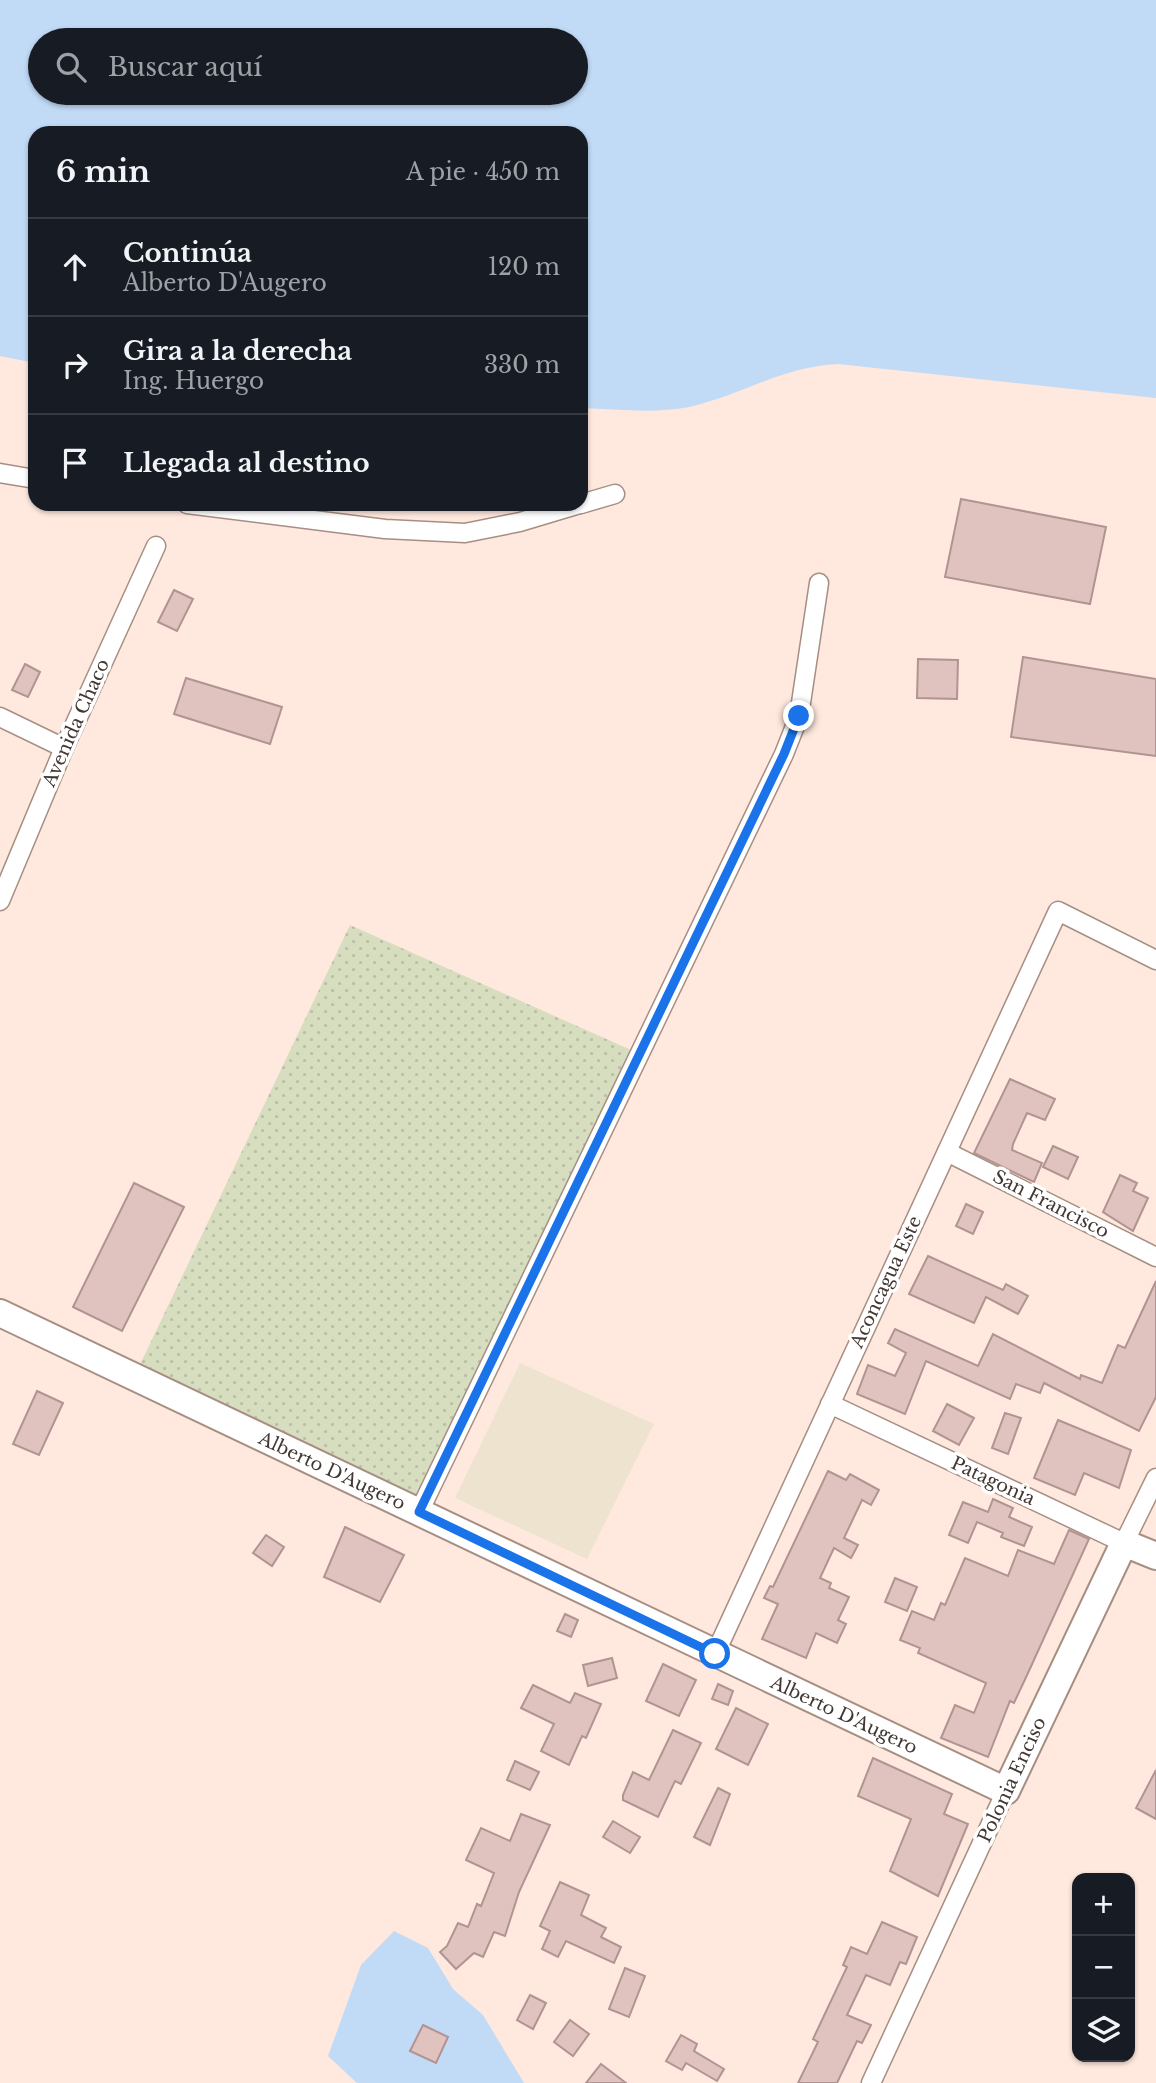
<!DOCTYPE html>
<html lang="es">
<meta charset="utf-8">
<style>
:root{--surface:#171b24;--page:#242831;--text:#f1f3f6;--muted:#9ea1a6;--line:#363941}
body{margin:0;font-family:"Libre Baskerville",serif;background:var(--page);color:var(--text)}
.controls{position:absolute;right:21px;bottom:21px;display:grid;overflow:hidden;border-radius:14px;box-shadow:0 2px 5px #0004}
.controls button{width:63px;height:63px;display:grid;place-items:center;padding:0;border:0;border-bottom:2px solid var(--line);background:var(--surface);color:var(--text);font:35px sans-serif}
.stop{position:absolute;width:21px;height:21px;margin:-16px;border:5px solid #1a73e8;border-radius:50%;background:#fff}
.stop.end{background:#1a73e8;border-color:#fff;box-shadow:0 2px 7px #0008}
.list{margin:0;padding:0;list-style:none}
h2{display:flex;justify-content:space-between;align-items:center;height:91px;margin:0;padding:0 28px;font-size:30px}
h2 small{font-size:23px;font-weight:400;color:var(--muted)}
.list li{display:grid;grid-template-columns:46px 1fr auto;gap:21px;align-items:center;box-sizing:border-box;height:98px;padding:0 28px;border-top:2px solid var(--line)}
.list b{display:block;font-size:26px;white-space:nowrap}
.list p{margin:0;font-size:23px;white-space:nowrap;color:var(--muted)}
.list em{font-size:23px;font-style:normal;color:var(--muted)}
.icon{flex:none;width:38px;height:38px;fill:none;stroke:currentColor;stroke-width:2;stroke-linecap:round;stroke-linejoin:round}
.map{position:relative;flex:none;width:1156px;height:2083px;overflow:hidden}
.search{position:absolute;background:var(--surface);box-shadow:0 2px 5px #0004;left:28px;top:28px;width:560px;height:77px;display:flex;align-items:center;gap:18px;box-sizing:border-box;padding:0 24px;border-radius:38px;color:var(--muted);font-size:26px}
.panel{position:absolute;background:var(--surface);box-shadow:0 2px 5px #0004;left:28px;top:126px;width:560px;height:385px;border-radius:21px}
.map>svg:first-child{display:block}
.medical{fill:#eee3ce}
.grass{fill:url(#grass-dots)}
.water{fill:#c1daf6;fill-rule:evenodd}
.building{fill:#e0c2bf;stroke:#b19491;stroke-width:2}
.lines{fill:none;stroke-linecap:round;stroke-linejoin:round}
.minor-casing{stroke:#a78e82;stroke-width:21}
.secondary-casing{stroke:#a78e82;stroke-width:30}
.minor{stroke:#fff;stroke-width:18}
.secondary{stroke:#fff;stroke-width:26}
.route{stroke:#1a73e8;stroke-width:9}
.labels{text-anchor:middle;stroke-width:7;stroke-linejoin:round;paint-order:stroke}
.street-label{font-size:18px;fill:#423733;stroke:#fff}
</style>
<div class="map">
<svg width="1156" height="2083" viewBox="0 0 1156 2083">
<defs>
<pattern id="grass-dots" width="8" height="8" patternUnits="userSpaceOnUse" patternTransform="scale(1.75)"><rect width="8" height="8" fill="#d7ddbf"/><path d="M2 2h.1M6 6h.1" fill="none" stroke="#babea5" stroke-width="1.8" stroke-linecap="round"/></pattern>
</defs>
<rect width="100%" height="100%" fill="#ffe9df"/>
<!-- medical -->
<polygon class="medical" points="520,1363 654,1424 587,1559 455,1498"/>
<!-- grass -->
<polygon class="grass" points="350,925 640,1054 419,1512 134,1377"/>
<!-- water -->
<g class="water">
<path d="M0,0H1156V398L838,364C780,367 743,395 689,407C654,414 616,409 581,408V133H35V363L0,356ZM40,40H576V93H40Z"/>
<polygon points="394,1931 428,1948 453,1989 483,2015 524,2083 357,2083 328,2056 361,1965"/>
</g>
<!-- building -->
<g class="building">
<polygon points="961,499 1106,527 1090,604 945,577"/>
<polygon points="174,590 193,599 177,631 158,622"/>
<polygon points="1023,657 1156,679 1156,756 1011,737"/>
<polygon points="918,659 958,660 957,699 917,698"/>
<polygon points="25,664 40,672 28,697 12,690"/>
<polygon points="186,678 282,707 270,744 174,714"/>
<polygon points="1010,1079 1055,1099 1045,1120 1027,1113 1013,1144 1012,1150 1042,1163 1034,1182 974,1153"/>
<polygon points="1053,1146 1078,1157 1068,1179 1043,1167"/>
<polygon points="1120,1175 1137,1183 1133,1191 1148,1198 1133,1231 1103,1212"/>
<polygon points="134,1183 184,1207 122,1331 73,1307"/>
<polygon points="966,1204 983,1212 973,1234 956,1226"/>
<polygon points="928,1256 1003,1290 1006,1284 1028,1296 1018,1314 986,1297 974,1323 909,1294"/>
<polygon points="1156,1281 1156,1397 1139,1431 1044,1383 1040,1393 1016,1384 1010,1399 926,1361 905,1414 857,1394 868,1365 895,1376 906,1353 888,1343 895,1329 978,1366 993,1334 1080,1379 1081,1375 1102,1383 1118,1345 1125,1348"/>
<polygon points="37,1391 63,1403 39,1455 13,1444"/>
<polygon points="947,1404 974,1418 959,1445 933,1431"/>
<polygon points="1005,1413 1021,1418 1008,1454 992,1448"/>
<polygon points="1058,1420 1131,1450 1119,1488 1084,1473 1075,1495 1034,1478"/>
<polygon points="828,1471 846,1480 850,1474 879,1490 871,1505 862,1500 844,1538 858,1545 851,1558 834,1548 820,1578 831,1583 829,1588 849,1597 838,1620 846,1624 837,1643 816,1633 806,1658 762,1639 778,1604 764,1598 770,1586 773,1587"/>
<polygon points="993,1499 1013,1508 1009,1517 1032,1527 1024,1546 1001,1537 1003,1533 977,1522 968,1543 949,1535 963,1502 988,1512"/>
<polygon points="345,1527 404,1555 380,1602 324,1577"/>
<polygon points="1069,1530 1089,1539 1028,1673 1014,1703 1010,1701 988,1757 941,1738 955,1705 974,1713 986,1683 918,1653 920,1648 900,1640 912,1611 934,1620 941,1603 945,1605 965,1558 1008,1576 1018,1550 1054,1564"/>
<polygon points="266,1535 284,1547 272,1566 253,1553"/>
<polygon points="895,1578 917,1587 907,1611 885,1602"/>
<polygon points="565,1614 578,1620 571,1637 557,1631"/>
<polygon points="612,1658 617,1678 588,1686 583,1665"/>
<polygon points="663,1664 696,1680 679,1716 646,1701"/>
<polygon points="718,1684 733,1691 728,1705 712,1699"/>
<polygon points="533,1685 570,1703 575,1693 601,1704 586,1738 582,1736 569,1765 541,1751 554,1724 521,1708"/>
<polygon points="736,1708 768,1724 748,1765 716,1749"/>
<polygon points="673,1730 701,1743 681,1784 675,1781 658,1817 623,1800 623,1795 633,1772 649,1780"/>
<polygon points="873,1758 952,1794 944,1814 968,1824 938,1896 890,1871 911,1819 858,1796"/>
<polygon points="515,1761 539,1772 530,1790 507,1780"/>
<polygon points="1156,1770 1156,1819 1136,1808"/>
<polygon points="718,1788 730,1794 710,1845 694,1837"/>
<polygon points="521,1814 550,1825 519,1892 505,1936 494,1932 483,1957 474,1953 456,1969 440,1952 447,1946 458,1923 468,1927 477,1904 481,1906 494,1873 466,1860 481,1828 510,1841"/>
<polygon points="613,1821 640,1837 630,1853 603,1837"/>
<polygon points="560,1882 589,1895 581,1915 606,1928 601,1937 621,1947 614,1963 566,1941 558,1957 542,1949 550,1931 540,1926"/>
<polygon points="882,1922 917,1937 906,1964 900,1962 890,1985 866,1975 847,2015 871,2025 862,2043 857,2041 837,2083 798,2083 818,2042 813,2039 847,1967 843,1965 851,1947 867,1954"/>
<polygon points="625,1968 645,1976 629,2017 609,2009"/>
<polygon points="530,1995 546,2003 533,2029 517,2020"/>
<polygon points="570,2020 589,2034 573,2056 554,2042"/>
<polygon points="423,2025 448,2037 436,2063 410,2051"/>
<polygon points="681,2035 697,2044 694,2051 724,2069 717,2081 686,2063 682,2070 666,2061"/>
<polygon points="601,2064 626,2083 586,2083"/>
</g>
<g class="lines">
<!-- minor casing -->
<g class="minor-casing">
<g id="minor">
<polyline points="0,473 35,479"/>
<polyline points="187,504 385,529 465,533 520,522 580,504"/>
<polyline points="581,504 615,494"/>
<polyline points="0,717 64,748"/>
<polyline points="0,901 64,748 156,546"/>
<polyline points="947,1152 1156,1257"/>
<polyline points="830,1404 1124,1543 1156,1478"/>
<polyline points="419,1512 784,754 799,716 819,583"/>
<polyline points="715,1654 1058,911 1156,960"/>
<polyline points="871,2083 1006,1791"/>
</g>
</g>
<!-- secondary casing -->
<g class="secondary-casing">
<polyline id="secondary" points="0,1313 1006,1791 1124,1543 1156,1556"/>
</g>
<!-- minor -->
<use href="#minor" class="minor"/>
<!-- secondary -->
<use href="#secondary" class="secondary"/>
</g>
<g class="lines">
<!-- route -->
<polyline class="route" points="715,1654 419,1512 784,754 799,716"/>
</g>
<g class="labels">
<!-- street labels -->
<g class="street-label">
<text transform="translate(76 723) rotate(-66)" y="6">Avenida Chaco</text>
<text transform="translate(1051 1204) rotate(27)" y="6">San Francisco</text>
<text transform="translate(886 1282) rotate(-65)" y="6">Aconcagua Este</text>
<text transform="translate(332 1471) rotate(25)" y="6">Alberto D'Augero</text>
<text transform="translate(993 1481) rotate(25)" y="6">Patagonia</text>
<text transform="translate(844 1715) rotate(25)" y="6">Alberto D'Augero</text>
<text transform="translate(1012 1780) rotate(-65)" y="6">Polonia Enciso</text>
</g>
</g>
</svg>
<div class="controls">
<button>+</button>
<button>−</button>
<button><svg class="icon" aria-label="layers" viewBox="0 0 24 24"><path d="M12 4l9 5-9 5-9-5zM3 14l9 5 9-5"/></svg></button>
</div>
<div class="stop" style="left:715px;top:1654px"></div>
<div class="stop end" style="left:799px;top:716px"></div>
<div class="search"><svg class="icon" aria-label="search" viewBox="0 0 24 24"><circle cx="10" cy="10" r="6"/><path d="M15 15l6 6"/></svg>Buscar aquí</div>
<section class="panel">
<h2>6 min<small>A pie · 450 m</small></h2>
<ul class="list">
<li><svg class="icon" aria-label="ahead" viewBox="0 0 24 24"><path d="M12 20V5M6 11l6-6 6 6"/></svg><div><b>Continúa</b><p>Alberto D'Augero</p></div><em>120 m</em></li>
<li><svg class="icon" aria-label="right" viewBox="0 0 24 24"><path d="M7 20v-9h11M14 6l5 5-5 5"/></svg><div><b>Gira a la derecha</b><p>Ing. Huergo</p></div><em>330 m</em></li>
<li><svg class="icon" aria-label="arrive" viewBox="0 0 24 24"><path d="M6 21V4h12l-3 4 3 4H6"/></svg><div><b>Llegada al destino</b></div></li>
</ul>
</section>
</div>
